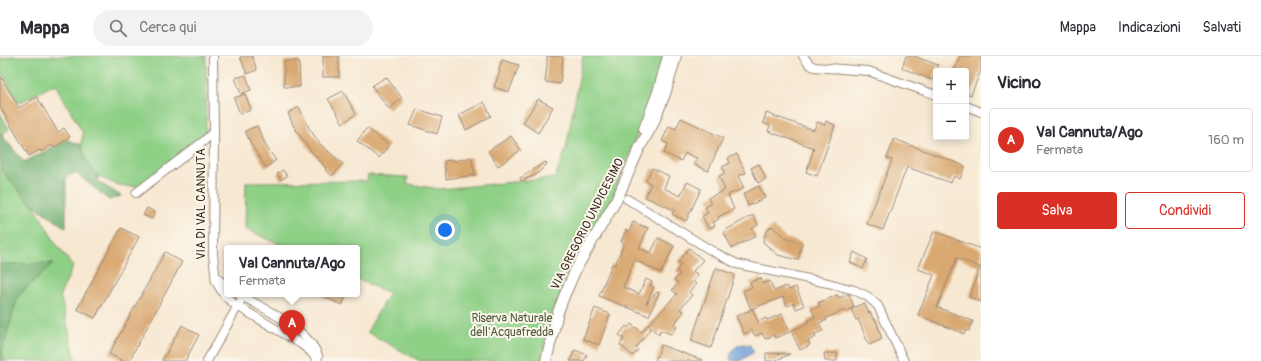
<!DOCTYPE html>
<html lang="it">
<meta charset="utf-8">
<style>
:root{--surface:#fff;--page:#f2f2f3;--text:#2b2b33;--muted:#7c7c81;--line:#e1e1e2;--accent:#d93025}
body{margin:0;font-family:Pangolin,sans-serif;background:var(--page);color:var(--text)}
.controls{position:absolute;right:12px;top:12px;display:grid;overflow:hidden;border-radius:4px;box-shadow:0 2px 10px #0003}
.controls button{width:36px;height:36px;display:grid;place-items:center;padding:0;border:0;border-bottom:1px solid var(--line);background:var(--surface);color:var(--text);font:20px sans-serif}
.you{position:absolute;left:445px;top:174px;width:14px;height:14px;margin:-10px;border:3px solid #fff;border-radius:50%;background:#1a73e8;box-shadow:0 0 0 6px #1a73e833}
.badge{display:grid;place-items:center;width:26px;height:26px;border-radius:50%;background:var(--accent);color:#fff;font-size:13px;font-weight:700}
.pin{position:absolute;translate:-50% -33px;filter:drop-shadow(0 1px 2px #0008)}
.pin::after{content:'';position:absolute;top:21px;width:14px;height:12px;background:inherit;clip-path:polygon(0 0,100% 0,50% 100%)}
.popup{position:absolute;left:224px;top:189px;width:136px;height:52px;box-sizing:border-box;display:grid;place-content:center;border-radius:4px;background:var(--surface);filter:drop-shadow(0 1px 3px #0005);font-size:13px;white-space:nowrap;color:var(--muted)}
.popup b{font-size:15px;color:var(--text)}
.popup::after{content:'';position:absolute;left:50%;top:100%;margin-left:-8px;border:8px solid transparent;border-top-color:var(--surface)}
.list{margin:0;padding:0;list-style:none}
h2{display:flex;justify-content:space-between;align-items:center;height:52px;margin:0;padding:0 16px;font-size:17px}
h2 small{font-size:13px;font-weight:400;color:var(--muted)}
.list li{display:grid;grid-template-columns:26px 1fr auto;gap:12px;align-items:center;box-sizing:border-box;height:64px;margin:0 8px 8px;padding:0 8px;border:1px solid var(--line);border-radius:4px}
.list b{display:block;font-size:15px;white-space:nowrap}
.list p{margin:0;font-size:13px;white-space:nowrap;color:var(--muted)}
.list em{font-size:13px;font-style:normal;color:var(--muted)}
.actions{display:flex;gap:8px;padding:12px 16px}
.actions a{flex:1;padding:9px 0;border:1px solid var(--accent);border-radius:4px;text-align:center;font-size:14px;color:var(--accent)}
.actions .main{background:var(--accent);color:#fff}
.icon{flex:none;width:22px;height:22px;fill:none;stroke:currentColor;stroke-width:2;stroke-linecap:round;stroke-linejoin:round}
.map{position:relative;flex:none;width:981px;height:305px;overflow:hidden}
header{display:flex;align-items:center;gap:24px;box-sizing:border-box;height:56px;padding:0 20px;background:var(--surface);border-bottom:1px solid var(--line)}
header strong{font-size:19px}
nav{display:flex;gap:22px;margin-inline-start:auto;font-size:14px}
.search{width:280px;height:36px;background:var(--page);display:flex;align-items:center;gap:10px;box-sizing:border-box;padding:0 14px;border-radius:22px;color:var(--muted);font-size:15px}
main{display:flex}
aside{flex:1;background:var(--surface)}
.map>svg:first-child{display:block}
.green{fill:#8fd087;stroke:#657d52}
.forest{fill:#73b274;stroke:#576e49}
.water{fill:#709ed8;stroke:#56647b}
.building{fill:#d9a871}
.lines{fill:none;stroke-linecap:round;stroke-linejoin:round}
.minor-casing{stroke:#998978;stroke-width:10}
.tertiary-casing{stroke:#998978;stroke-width:12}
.minor{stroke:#fff;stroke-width:8}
.tertiary{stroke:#fff;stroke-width:10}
.labels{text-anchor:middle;stroke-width:4;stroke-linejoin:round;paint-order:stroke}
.street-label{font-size:12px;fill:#3b2a1e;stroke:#fbf7ec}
.park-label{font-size:12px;fill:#545c3e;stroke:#fbf7ec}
</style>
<header>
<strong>Mappa</strong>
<div class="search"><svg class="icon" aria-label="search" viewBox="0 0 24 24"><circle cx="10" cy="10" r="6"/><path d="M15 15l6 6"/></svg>Cerca qui</div>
<nav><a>Mappa</a><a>Indicazioni</a><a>Salvati</a></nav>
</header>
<main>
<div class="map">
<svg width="981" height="305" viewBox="0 0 981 305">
<rect width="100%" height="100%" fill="#fbf7ec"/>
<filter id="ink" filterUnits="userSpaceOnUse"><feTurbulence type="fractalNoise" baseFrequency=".025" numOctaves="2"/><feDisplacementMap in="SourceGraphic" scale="8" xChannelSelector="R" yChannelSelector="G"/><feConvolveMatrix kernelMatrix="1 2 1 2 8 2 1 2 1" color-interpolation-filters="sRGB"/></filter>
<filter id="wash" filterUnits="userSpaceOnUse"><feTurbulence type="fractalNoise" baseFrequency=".012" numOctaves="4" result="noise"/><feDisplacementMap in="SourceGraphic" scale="16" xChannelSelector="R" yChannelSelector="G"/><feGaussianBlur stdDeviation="0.9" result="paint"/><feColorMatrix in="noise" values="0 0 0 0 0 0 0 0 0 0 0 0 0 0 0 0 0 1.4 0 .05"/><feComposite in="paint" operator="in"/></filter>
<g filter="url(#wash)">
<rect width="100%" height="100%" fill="#f7e8d2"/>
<!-- green -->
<g class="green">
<path d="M12,0H206V69L204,79L199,86L140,130C114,133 84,119 81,89C81,86 83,81 83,77L55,28L19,47L0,14V3Z"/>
<polygon points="583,0 665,0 652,42 617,129 614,141 565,228 550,264 541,305 420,305 367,276 389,237 357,223 357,192 288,192 245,173 246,126 367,125 368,119 408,121 407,128 440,133 555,122 566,93"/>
<polygon points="0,57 9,73 2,78 0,77"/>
<polygon points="0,92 55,186 73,211 60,239 76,305 0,305"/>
</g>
<!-- forest -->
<g class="forest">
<polygon points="0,77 24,106 67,84 81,89 87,106 98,120 99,126 121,140 109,144 76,117 66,120 66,172 29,146 0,112"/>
<polygon points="0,207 2,208 53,207 18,240 2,296 5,305 0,305"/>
</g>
<!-- water -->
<path class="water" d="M744,288L750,289L754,296L740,305H731L730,301C732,293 736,289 744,288Z"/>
<g id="blocks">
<!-- building -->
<g class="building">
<polygon points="244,0 252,0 257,14 247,18 240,1"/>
<rect x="323" y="0" width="16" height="21"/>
<polygon points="547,0 563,1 560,28 545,26 547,10"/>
<polygon points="906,0 914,0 938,9 932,24 902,12"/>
<polygon points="960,0 981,0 981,14 971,39 966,37 966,15 954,15"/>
<polygon points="502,4 519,9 509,36 494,31 500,15 499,14"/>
<polygon points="284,5 299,5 300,31 284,31"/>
<polygon points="0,19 19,52 37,41 58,76 64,72 70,81 54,92 52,89 41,96 40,94 29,100 0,51"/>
<polygon points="246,19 251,34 241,38 235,22"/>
<polygon points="386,21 402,42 389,53 372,30"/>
<polygon points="343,35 356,58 343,67 328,43"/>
<polygon points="245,38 251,54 240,58 234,42"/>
<polygon points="538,43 553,51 538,77 523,67"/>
<polygon points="484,46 491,60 466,74 459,59"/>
<polygon points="299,51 309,72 320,88 343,108 332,120 325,114 326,112 322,108 323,108 310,94 294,71 288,57"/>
<polygon points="417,53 442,61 437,78 410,69"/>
<polygon points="766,57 814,74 817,66 825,69 826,65 835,69 817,120 806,116 814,92 768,75 770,70 763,67"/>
<polygon points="681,62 723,82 708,115 694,108 697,102 685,97 681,105 664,97 668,88 662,85 669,70 676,73"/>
<polygon points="257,70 267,92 276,104 266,112 252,90 245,75"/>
<polygon points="367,72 389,89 379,102 357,85"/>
<polygon points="511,80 521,94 498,110 488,95"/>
<polygon points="894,83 965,110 960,123 954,120 951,127 907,111 883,174 867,168 892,104 887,102"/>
<polygon points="737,98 746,117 738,120 744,132 728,139 734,153 718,161 719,163 713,166 715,170 709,173 702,160 708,157 705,151 711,148 708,142 725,134 719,120 725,117 722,111 730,107 728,102"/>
<polygon points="471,101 475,119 446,123 444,105 454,104 455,105"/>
<polygon points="546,106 547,108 536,119 521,125 520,122"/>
<polygon points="759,108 766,123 758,127 751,112"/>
<polygon points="652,112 669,120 664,132 680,140 687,126 701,133 686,165 672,158 674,154 645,141 651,128 646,125"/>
<polygon points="283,114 287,120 281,124 277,118"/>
<polygon points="759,130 765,142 748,150 743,138"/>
<polygon points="147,152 155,156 152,163 143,159"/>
<polygon points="753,159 758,169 752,173 756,180 732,192 724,177 724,175"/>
<polygon points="633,166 648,172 639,192 651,197 658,182 674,190 661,217 635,204 634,205 623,231 639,238 646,223 652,226 650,230 654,231 646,248 657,236 659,237 649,260 599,240 612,208 615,209 624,188 621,186 626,174 629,176"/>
<polygon points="772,170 785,182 802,187 798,204 778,199 763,186 766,176"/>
<polygon points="121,172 139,181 95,262 77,253"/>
<polygon points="934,175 981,193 981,246 969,241 980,211 957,202 937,251 973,265 969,275 966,274 964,278 918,259 934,219 918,213"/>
<polygon points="689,192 703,204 693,215 698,219 693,225 696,228 689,236 692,239 680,253 684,256 674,268 677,271 671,278 660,274 659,279 648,269 677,238 672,234 678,227 674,224 680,218 676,215 681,208 678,206"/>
<polygon points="165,196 182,206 129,305 123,305 109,298"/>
<polygon points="854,196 867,203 863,213 850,206"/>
<polygon points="716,212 735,219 711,292 691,285"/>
<polygon points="761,222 763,228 770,225 774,235 787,230 789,234 796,231 804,250 796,253 794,247 787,250 783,241 751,253 743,235 752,231 750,226"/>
<polygon points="317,238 347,238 342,249"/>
<polygon points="849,238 854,251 845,256 844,254 826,262 827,264 819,267 823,275 814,278 816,281 808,285 810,289 800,294 791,275 808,267 807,265 815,261 811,253 820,250 818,247 837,239 839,242"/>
<polygon points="864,247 869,257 870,256 874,264 876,264 882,283 869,289 858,263 856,264 851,253"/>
<polygon points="595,252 610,258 599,289 583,283"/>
<polygon points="753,253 758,266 766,262 767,264 782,258 790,276 775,282 774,279 765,283 762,277 755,280 752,274 744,278 736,260"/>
<polygon points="631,268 642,276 648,269 651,272 636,292 638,294 633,300 620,289 624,283 619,279 626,270 628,272"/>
<polygon points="182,269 199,279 185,305 162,305"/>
<polygon points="661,289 702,304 702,305 655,305"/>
<polygon points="575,294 587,299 584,305 570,305"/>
<polygon points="766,297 790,298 774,305 766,305"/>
<polygon points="824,297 837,297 837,305 825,305"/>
</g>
</g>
</g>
<g filter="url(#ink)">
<use href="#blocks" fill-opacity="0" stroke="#998978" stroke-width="1"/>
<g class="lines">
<!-- minor casing -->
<g class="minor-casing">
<g id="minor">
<polyline points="213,0 214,75 213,198 216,226 224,239 234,248 301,288 311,296 318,305"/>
<polyline points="803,0 809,8 814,11 868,15 936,39"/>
<polyline points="966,50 981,56"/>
<polyline points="136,137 204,85 214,75"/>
<polyline points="627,143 712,195 737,208 828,227 854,234 867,240 878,250 904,305"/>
<polyline points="216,221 227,231"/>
<path d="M238,238C262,251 310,274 318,300"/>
<polyline points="207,305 240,246"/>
</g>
</g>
<!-- tertiary casing -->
<g class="tertiary-casing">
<g id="tertiary">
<polyline points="644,73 658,36 668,0"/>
<polyline points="546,305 558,256 565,238 576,213 617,143 640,91 653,68 665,38 676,0"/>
</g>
</g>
<!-- minor -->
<use href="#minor" class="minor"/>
<!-- tertiary -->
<use href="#tertiary" class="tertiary"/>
</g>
</g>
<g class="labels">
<!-- street labels -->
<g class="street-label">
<text transform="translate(201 148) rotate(-90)" y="4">VIA DI VAL CANNUTA</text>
<text transform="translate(587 168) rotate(-63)" y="4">VIA GREGORIO UNDICESIMO</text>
</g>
<!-- park labels -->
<g class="park-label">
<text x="512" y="266">Riserva Naturale<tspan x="512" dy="14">dell'Acquafredda</tspan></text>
</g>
</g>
</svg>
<div class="controls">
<button>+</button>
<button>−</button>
</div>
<div class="you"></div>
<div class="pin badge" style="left:292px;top:287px">A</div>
<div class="popup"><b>Val Cannuta/Ago</b>Fermata</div>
</div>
<aside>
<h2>Vicino<small></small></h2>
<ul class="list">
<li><span class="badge">A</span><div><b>Val Cannuta/Ago</b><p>Fermata</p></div><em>160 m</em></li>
</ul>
<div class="actions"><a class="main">Salva</a><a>Condividi</a></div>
</aside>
</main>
